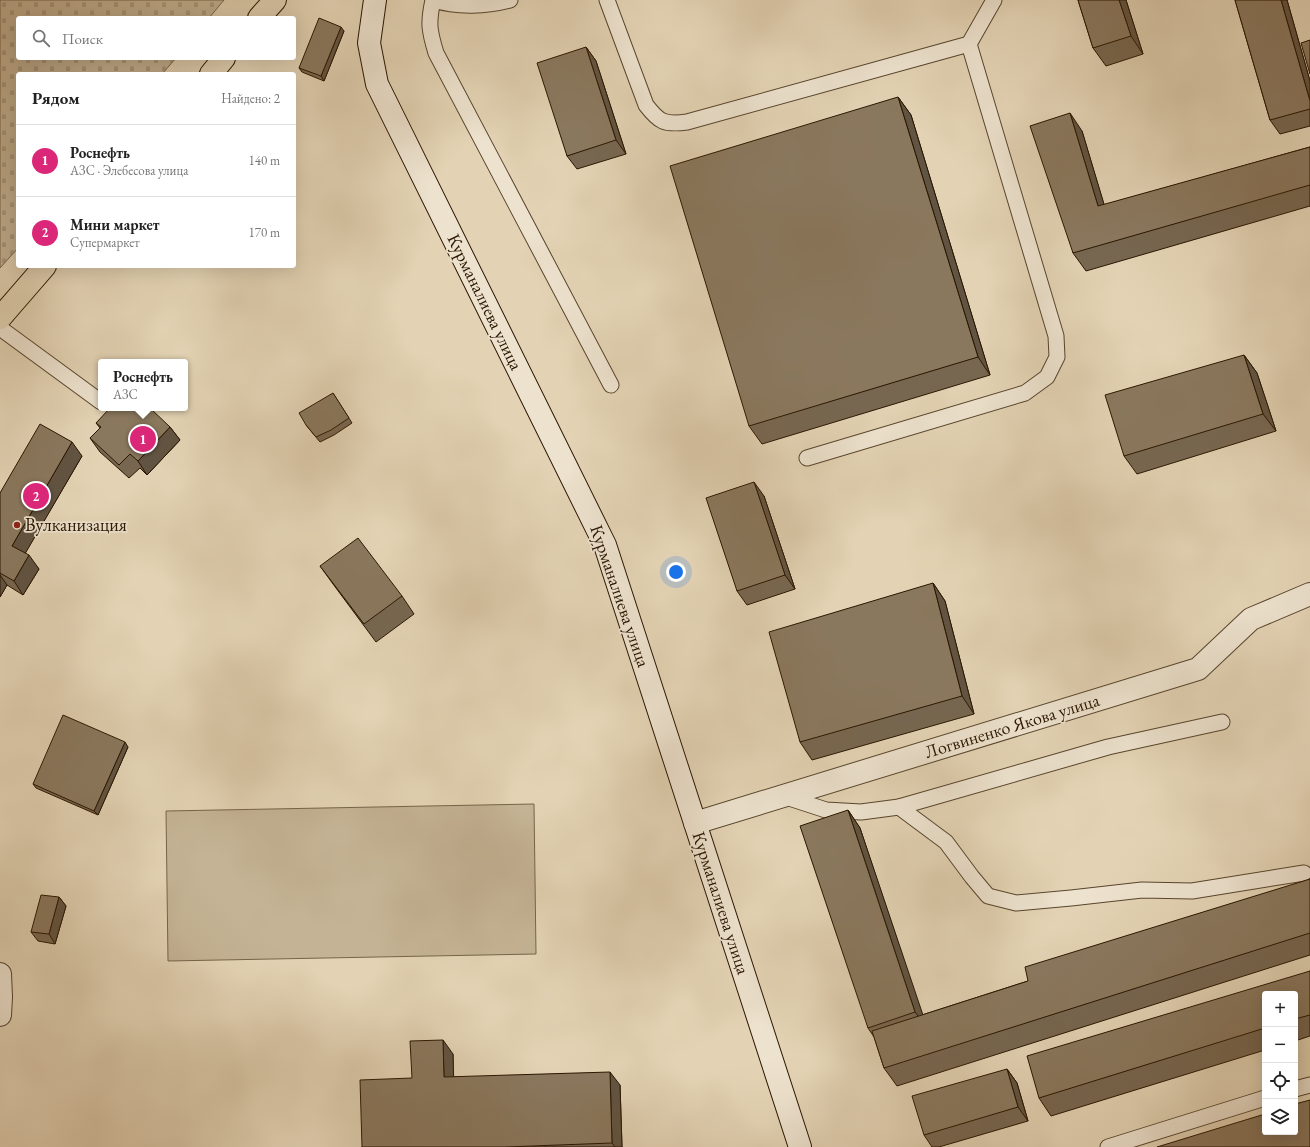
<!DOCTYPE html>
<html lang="ru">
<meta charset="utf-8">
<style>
:root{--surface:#fff;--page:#f2f2f2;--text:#222;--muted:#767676;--line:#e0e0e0;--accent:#db2777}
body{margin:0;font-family:"EB Garamond",serif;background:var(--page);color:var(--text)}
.controls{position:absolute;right:12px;bottom:12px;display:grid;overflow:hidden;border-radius:4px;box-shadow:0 4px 16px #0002}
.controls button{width:36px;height:36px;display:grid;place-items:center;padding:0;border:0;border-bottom:1px solid var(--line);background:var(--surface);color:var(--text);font:20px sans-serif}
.you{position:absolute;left:676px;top:572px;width:14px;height:14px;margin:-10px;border:3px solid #fff;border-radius:50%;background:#1a73e8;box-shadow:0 0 0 6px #1a73e833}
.badge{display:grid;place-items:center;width:26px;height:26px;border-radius:50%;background:var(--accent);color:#fff;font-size:13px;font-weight:700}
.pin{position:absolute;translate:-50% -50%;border:2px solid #fff;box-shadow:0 1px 4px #0006}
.popup{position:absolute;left:98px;top:359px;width:90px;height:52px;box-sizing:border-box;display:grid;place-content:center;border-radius:4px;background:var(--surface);filter:drop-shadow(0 1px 3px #0005);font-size:13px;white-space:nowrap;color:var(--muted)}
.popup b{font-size:15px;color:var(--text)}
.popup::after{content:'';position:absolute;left:50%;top:100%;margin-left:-8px;border:8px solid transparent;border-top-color:var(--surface)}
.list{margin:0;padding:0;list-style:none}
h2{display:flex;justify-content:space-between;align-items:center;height:52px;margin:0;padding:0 16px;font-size:17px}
h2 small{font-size:13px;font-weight:400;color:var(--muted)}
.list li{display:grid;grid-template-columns:26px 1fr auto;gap:12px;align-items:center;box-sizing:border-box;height:72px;padding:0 16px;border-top:1px solid var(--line)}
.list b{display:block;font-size:15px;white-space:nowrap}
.list p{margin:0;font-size:13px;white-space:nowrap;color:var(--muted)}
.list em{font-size:13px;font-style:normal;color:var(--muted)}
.icon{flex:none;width:22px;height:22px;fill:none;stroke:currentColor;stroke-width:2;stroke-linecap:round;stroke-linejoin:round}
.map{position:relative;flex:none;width:1310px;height:1147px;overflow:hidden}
.search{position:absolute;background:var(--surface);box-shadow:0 4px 16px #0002;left:16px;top:16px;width:280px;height:44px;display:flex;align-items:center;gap:10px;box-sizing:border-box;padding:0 14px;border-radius:4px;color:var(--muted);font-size:15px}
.panel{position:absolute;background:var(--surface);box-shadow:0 4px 16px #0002;left:16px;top:72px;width:280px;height:196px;border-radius:4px}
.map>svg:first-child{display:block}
.cemetery{fill:url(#cemetery-stones);stroke:#77644a}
.pitch{fill:#c4b395;stroke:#77644a}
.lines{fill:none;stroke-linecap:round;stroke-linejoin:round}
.lane-casing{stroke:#58452d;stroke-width:17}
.street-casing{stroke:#58452d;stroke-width:24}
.secondary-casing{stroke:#2a1600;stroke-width:24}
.primary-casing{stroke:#2a1600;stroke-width:24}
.lane{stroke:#ede2ce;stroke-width:15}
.street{stroke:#ede2ce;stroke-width:22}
.secondary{stroke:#ede2ce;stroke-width:22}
.primary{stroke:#e3d3b4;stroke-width:22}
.wall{fill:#776751;stroke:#2a1600}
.shaded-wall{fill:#615442;stroke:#2a1600}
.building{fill:#8a785e;stroke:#2a1600}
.poi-dot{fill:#8f2418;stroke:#ede2ce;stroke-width:1.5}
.labels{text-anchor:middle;stroke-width:3.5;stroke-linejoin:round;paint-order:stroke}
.street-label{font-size:18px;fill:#2a1600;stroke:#ede2ce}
.poi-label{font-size:18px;fill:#2a1600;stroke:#ede2ce;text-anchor:start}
</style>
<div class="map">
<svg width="1310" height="1147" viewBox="0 0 1310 1147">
<defs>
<pattern id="cemetery-stones" width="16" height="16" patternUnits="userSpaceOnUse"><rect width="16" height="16" fill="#c4b395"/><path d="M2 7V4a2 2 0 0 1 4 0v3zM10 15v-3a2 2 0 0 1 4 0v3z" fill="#a9997f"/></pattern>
</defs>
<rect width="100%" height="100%" fill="#e3d3b4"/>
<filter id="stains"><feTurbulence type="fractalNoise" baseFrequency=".005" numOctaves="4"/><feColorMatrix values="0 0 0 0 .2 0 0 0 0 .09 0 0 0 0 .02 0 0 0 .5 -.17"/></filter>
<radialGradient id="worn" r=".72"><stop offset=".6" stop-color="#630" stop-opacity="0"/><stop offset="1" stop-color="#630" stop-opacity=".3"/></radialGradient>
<!-- cemetery -->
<polygon class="cemetery" points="0,0 224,0 209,18 18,18 18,58 176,58 162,74 18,74 18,248 0,268"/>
<!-- pitch -->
<polygon class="pitch" points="534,804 536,954 168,961 166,811"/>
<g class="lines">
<!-- lane casing -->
<g class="lane-casing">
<g id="lane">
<path d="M433,0C428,23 429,30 436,53L611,385"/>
<path d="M434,0C458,8 487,6 510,0"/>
<path d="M607,0L646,105C659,122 664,125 687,122L969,44L994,0"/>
<polyline points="0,328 101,402"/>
<polyline points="807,458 1025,393 1047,377 1057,357 1056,336 969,44"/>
<polyline points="783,796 826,810 861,812 899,807 1108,747 1222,722"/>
<polyline points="899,807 946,842 972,877 988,896 1016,903 1071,898 1142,890 1192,891 1304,873"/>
<polyline points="1295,1089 1310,1085"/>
<polyline points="1108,1147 1265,1098"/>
</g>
</g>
<!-- street casing -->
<g class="street-casing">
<g id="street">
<polyline points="695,823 1198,669 1251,619 1310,594"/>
<polyline points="0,974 1,997 0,1015"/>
</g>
</g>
<!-- secondary casing -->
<g class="secondary-casing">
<polyline id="secondary" points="375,0 369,43 377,84 605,545 800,1147"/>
</g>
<!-- primary casing -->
<g class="primary-casing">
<g id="primary">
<polyline points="259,18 275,0"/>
<polyline points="211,74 224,58"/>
<polyline points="0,318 45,266"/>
</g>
</g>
<!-- lane -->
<use href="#lane" class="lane"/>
<!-- street -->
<use href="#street" class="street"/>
<!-- secondary -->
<use href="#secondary" class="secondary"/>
<!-- primary -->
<use href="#primary" class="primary"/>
</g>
<!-- wall -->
<g class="wall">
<polygon points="1078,0 1126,0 1143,54 1106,66 1093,48"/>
<polygon points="1235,0 1287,0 1310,81 1310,126 1280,134 1270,120"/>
<polygon points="344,31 324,81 302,72 299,68"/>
<polygon points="586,47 596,61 626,154 577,169 567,156"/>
<polygon points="898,97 911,115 990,375 762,444 749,426"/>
<polygon points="1082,131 1104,205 1310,147 1310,206 1086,271 1073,253"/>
<polygon points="1244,355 1257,373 1276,431 1137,474 1124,456"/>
<polygon points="333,393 352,423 334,435 320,442 306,425"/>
<polygon points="96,423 170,427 180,440 147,475 140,468 129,478 100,452 90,438 100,428"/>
<polygon points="82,456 25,553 39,569 23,595 7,585 0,597 0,493"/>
<polygon points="764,496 795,589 747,605 737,591"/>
<polygon points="320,566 402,596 414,614 376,642 333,584"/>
<polygon points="933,583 945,601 974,714 812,760 800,742"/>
<polygon points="128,747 98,815 36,788 33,784"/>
<polygon points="848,810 860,828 922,1015 1028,981 1310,879 1310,955 897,1086 884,1068 874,1037 868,1028"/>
<polygon points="59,897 66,906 55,944 38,941 31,932"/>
<polygon points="1310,971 1310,1036 1295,1041 1295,994 1265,994 1265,1050 1051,1116 1039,1098"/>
<polygon points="453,1054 453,1077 620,1085 622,1147 362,1147 412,1078"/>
<polygon points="1007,1069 1017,1083 1028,1121 939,1147 932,1147 924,1135"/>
</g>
<!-- shaded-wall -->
<g class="shaded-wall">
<polygon points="1119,0 1126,0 1143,54 1131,36"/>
<polygon points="1281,0 1287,0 1310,81 1310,101"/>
<polygon points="341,27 344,31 324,81 321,76"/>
<polygon points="586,47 596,61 626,154 616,140"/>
<polygon points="898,97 911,115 990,375 978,357"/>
<polygon points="1070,113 1082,131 1110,224 1098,206"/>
<polygon points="1244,355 1257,373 1276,431 1263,414"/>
<polygon points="170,427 180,440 147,475 138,461"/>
<polygon points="72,442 82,456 22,559 12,546"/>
<polygon points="754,482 764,496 795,589 785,575"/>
<polygon points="29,555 39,569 23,595 14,581"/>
<polygon points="0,575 7,585 0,597"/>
<polygon points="933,583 945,601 974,714 962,696"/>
<polygon points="125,742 128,747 98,815 94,811"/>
<polygon points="848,810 860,828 928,1030 915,1012"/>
<polygon points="59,897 66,906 55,944 49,934"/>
<polygon points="443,1040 453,1054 454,1091 444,1077"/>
<polygon points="1007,1069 1017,1083 1028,1121 1018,1107"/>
<polygon points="610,1072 620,1085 622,1147 615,1147 612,1143"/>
</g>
<!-- building -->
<g class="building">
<polygon points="1078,0 1119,0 1131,36 1093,48"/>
<polygon points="1235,0 1281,0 1310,101 1310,109 1270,120"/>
<polygon points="319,18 341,27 321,76 299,68"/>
<polygon points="1310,40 1310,74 1301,43"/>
<polygon points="586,47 616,140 567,156 537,63"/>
<polygon points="898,97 978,357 749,426 670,166"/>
<polygon points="1070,113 1098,206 1310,147 1310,185 1073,253 1030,126"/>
<polygon points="1244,355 1263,414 1124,456 1105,395"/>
<polygon points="333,393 349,418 331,430 316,437 306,425 299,413"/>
<polygon points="110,408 150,408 170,427 138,461 130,454 119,465 90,438 101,427 96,423"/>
<polygon points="40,424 72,442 12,546 29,555 14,581 0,573 0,493"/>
<polygon points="754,482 785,575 737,591 706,498"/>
<polygon points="358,538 402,596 364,624 320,566"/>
<polygon points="933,583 962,696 800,742 769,632"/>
<polygon points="63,715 125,742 94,811 33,784"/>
<polygon points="848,810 915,1012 868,1028 800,826"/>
<polygon points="1310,879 1310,933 884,1068 872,1031 1028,981 1025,967"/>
<polygon points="41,895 59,897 49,934 31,932"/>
<polygon points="1310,971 1310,1015 1295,1019 1295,994 1265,994 1265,1028 1039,1098 1027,1056"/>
<polygon points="443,1040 444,1077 610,1072 612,1143 505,1147 362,1147 360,1080 412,1078 410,1041"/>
<polygon points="1007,1069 1018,1107 924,1135 912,1096"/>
<polygon points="1310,1100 1310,1147 1157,1147 1265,1114 1265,1132 1295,1132 1295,1104"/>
</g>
<!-- markers -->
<circle class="poi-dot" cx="17" cy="525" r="4"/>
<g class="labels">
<!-- street labels -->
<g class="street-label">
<text transform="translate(485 302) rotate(64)" y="6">Курманалиева улица</text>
<text transform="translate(620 596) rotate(71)" y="6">Курманалиева улица</text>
<text transform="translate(1012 726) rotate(-17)" y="6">Логвиненко Якова улица</text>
<text transform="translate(721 903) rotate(72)" y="6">Курманалиева улица</text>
</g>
<!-- poi labels -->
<g class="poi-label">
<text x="25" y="531">Вулканизация</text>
</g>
</g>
<rect width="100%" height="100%" filter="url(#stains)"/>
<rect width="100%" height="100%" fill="url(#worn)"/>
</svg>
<div class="controls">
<button>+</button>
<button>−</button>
<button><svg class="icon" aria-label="locate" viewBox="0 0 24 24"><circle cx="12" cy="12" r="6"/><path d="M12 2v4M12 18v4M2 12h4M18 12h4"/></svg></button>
<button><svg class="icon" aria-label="layers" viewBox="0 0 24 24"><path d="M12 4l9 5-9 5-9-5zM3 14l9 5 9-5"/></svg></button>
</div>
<div class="you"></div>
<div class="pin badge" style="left:143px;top:439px">1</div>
<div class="popup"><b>Роснефть</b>АЗС</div>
<div class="pin badge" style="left:36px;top:496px">2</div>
<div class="search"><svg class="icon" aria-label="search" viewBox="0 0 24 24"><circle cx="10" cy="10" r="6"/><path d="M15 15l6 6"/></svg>Поиск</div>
<section class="panel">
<h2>Рядом<small>Найдено: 2</small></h2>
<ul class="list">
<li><span class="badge">1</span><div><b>Роснефть</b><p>АЗС · Элебесова улица</p></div><em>140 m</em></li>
<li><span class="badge">2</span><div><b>Мини маркет</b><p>Супермаркет</p></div><em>170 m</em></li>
</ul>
</section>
</div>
